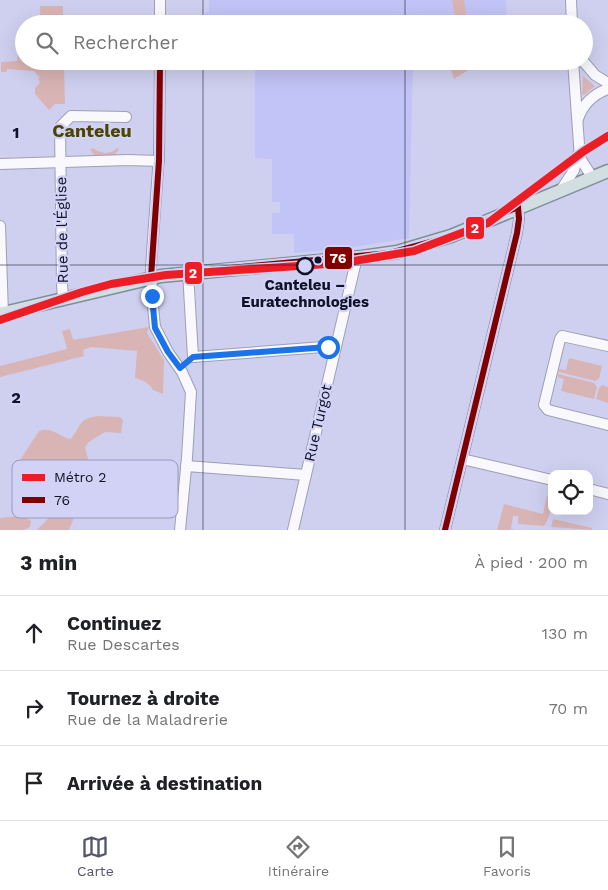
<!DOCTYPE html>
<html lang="fr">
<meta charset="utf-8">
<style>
:root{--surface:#fff;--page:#f6f6f6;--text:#202124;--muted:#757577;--line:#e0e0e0;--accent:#54546d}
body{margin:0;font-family:"Work Sans",sans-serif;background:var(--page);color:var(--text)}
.controls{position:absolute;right:15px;bottom:15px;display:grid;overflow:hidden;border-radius:10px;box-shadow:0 5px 20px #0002}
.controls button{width:45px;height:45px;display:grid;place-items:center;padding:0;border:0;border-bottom:1px solid var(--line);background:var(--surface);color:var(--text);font:25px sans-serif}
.stop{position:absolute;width:15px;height:15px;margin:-11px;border:4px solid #1a73e8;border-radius:50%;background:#fff}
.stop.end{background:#1a73e8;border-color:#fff;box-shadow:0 1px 5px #0008}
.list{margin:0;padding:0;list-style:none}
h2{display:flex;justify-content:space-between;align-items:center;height:65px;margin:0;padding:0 20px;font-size:21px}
h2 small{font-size:16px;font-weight:400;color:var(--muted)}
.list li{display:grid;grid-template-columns:32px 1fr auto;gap:15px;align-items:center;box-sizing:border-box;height:75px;padding:0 20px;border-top:1px solid var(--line)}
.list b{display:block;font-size:19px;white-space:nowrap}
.list p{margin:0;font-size:16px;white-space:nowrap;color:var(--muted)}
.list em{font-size:16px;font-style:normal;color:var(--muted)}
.icon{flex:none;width:28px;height:28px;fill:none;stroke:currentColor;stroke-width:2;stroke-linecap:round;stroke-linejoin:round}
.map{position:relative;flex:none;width:608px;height:530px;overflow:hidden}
.search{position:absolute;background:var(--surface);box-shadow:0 5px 20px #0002;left:15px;right:15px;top:15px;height:55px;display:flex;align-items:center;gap:12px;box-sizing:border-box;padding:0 18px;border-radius:28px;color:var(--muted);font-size:19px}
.sheet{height:290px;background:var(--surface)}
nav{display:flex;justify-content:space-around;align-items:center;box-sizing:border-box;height:70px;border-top:1px solid var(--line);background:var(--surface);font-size:14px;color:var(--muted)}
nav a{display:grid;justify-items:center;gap:2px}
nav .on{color:var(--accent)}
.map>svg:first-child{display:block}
.built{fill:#c2c3f6}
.green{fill:#d9b4b4}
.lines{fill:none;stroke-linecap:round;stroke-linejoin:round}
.minor-casing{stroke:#9e9eb7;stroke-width:12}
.major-casing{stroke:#7b9099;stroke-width:15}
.minor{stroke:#f8f8fd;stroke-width:10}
.major{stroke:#d2dedf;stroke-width:12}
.bus-1-casing{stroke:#d1d2f6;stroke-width:10}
.bus-1{stroke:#800000;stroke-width:6}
.metro-1-casing{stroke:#d1d2f6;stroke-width:11}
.metro-1{stroke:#ed1d24;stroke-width:8}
.route{stroke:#1a73e8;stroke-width:6}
.grid{fill:none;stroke:#121227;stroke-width:1;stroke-opacity:0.55}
.bus-dot{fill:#121227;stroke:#d1d2f6;stroke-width:2}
.stop-dot{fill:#d1d2f6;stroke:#121227;stroke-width:2.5}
.labels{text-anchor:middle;stroke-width:4.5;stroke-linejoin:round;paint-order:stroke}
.street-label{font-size:15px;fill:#121227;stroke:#d1d2f6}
.stop-label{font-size:15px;font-weight:bold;fill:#121227;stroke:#d1d2f6}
.quarter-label{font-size:18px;font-weight:bold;fill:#4c4502;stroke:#d1d2f6}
.key{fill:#d1d2f6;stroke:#9898b8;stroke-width:1}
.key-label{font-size:14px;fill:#121227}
.grid-label{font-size:16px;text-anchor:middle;font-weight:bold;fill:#121227;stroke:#d1d2f6;stroke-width:4.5;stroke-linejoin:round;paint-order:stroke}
.line-badge{stroke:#d1d2f6;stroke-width:2}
.badge-label{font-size:14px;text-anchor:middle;font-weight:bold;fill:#fff}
</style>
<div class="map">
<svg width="608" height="530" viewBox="0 0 608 530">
<rect width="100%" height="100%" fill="#cfd0f0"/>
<!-- built -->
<g class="built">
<polygon points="209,0 506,0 507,24 205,24 205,12 209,12"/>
<polygon points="205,61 413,61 409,238 348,248 294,253 294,234 272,234 272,213 280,213 280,202 272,202 272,159 255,158 255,64 205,64"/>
</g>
<!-- green -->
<g class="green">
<polygon points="452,0 464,0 466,15 494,15 504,24 454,24 455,20"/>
<rect x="40" y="6" width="23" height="18"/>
<polygon points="18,55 21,55 24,61 72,61 72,67 64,67 65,104 55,104 49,110 35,94 35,88 40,83 38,79 40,78 34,71 7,69 7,72 1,72 1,62 17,61"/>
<polygon points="448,61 509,61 509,64 470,69 454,79"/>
<polygon points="583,76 595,86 584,95 582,94"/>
<path d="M93,148C100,154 110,155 117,148L119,149L115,155H94L90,149Z"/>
<path d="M149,327L147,333L164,360L163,394L153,390C150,383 142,380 135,378L137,351L91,347L83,350L84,356L0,377V366L67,349L62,331L70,329L73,340Z"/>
<polygon points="569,358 602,366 599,379 595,381 559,372 559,369 566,370"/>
<polygon points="558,374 594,383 597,387 594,399 561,391 564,379 558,377"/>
<polygon points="602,385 608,387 608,403 596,399 599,388"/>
<path d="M97,416L120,417L123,420L121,433L105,432L89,442L85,447L88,459L86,488L69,530H37C43,523 54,516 53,505H47L40,510L30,511L27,505L29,498L18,490L12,481L15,468L39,431C52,426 59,437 71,439C82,424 78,420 97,416Z"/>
<path d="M547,496L552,497C552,507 549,519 544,526L518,524V516H513L511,529L515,530H497L504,504L543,514Z"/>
<polygon points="20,516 25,517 31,521 30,527 24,530 0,530 0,518"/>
<polygon points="553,519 592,528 592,530 551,527"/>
</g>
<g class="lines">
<!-- minor casing -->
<g class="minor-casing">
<g id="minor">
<polyline points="571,0 572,24"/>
<polyline points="160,24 160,0"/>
<polyline points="160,61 159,155 151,267 152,296 155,327 168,352 182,372 191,392 187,458 180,530"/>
<polyline points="573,61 580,158 592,177"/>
<polyline points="583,61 595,75 608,83"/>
<path d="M578,119C583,104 594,94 608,89"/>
<polyline points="0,164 128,160 159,161"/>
<polyline points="561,190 574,170 578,154"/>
<polyline points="0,226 3,314"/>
<polyline points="188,272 193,357"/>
<polyline points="63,298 62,285 60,127 71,116 126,117"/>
<polyline points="608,346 562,336 560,339 544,405 548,410 608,425"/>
<polyline points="193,357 336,346"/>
<polyline points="462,459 552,480"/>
<polyline points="186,466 306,475"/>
<polyline points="589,489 608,494"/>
<polyline points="293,530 357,257"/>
<polyline points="445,530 517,233 519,219 518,207"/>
</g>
</g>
<!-- major casing -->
<g class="major-casing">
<polyline id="major" points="0,314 161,276 362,257 397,252 451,236 608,171"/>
</g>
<!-- minor -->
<use href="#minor" class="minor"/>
<!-- major -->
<use href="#major" class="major"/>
<!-- bus-1 casing -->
<g class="bus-1-casing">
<g id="bus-1">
<polyline points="151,277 188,272 390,253 449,237 518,207"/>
<polyline points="151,277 159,161 160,61"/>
<polyline points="445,530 517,233 519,219 518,207"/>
</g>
</g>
<!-- bus-1 -->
<use href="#bus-1" class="bus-1"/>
<!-- metro-1 casing -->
<g class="metro-1-casing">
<polyline id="metro-1" points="0,320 82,292 111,284 166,275 342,263 414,251 488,223 584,151 608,136"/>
</g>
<!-- metro-1 -->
<use href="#metro-1" class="metro-1"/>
</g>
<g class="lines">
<!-- route -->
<polyline class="route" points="152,296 155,328 168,352 180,368 193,357 328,347"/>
</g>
<!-- grid -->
<path class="grid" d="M203,0V24M405,0V24M203,61V530M405,61V530M0,265H608"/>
<!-- markers -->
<circle class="bus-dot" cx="318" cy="260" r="4.5"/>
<circle class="stop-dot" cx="305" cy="266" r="8"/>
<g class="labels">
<!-- street labels -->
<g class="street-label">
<text transform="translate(62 230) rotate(-91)" y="5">Rue de l'Église</text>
<text transform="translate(318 423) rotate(-77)" y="5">Rue Turgot</text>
</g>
<!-- stop labels -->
<g class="stop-label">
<text x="305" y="290">Canteleu –<tspan x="305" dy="17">Euratechnologies</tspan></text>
</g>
<!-- quarter labels -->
<g class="quarter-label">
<text x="92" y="137">Canteleu</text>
</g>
</g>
<!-- legend -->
<rect x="12" y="460" width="166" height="58" rx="8" class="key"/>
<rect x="22" y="474" width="23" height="7" fill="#ed1d24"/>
<rect x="22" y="497" width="23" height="6" fill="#800000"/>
<g class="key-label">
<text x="54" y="482">Métro 2</text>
<text x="54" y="505">76</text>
</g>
<g class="grid-label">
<text x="16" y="138">1</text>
<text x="16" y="403">2</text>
</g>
<g class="line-badge">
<rect x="465" y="216" width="20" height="24" rx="5" fill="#ed1d24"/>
<rect x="324" y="246" width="29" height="24" rx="5" fill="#800000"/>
<rect x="184" y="261" width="19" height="24" rx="5" fill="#ed1d24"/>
</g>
<g class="badge-label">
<text x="475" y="233">2</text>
<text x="338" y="263">76</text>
<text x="193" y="278">2</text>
</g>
</svg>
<div class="controls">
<button><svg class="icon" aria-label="locate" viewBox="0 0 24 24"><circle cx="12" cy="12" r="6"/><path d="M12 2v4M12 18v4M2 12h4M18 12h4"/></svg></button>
</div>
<div class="stop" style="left:328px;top:347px"></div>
<div class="stop end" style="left:152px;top:296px"></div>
<div class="search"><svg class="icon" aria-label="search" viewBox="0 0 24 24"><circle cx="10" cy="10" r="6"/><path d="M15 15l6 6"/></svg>Rechercher</div>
</div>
<section class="sheet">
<h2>3 min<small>À pied · 200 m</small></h2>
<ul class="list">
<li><svg class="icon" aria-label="ahead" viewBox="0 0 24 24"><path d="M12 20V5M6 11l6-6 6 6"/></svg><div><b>Continuez</b><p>Rue Descartes</p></div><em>130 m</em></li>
<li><svg class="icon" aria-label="right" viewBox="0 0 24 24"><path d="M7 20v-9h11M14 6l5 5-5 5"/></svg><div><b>Tournez à droite</b><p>Rue de la Maladrerie</p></div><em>70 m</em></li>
<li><svg class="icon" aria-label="arrive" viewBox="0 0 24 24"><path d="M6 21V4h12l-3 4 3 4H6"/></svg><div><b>Arrivée à destination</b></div></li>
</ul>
</section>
<nav>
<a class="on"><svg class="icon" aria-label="map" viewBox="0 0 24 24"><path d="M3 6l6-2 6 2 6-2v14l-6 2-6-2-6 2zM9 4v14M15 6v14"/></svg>Carte</a>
<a><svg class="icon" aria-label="directions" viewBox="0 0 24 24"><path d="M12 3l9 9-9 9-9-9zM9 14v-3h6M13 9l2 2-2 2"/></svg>Itinéraire</a>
<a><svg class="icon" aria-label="saved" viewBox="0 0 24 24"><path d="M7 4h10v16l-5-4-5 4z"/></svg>Favoris</a>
</nav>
